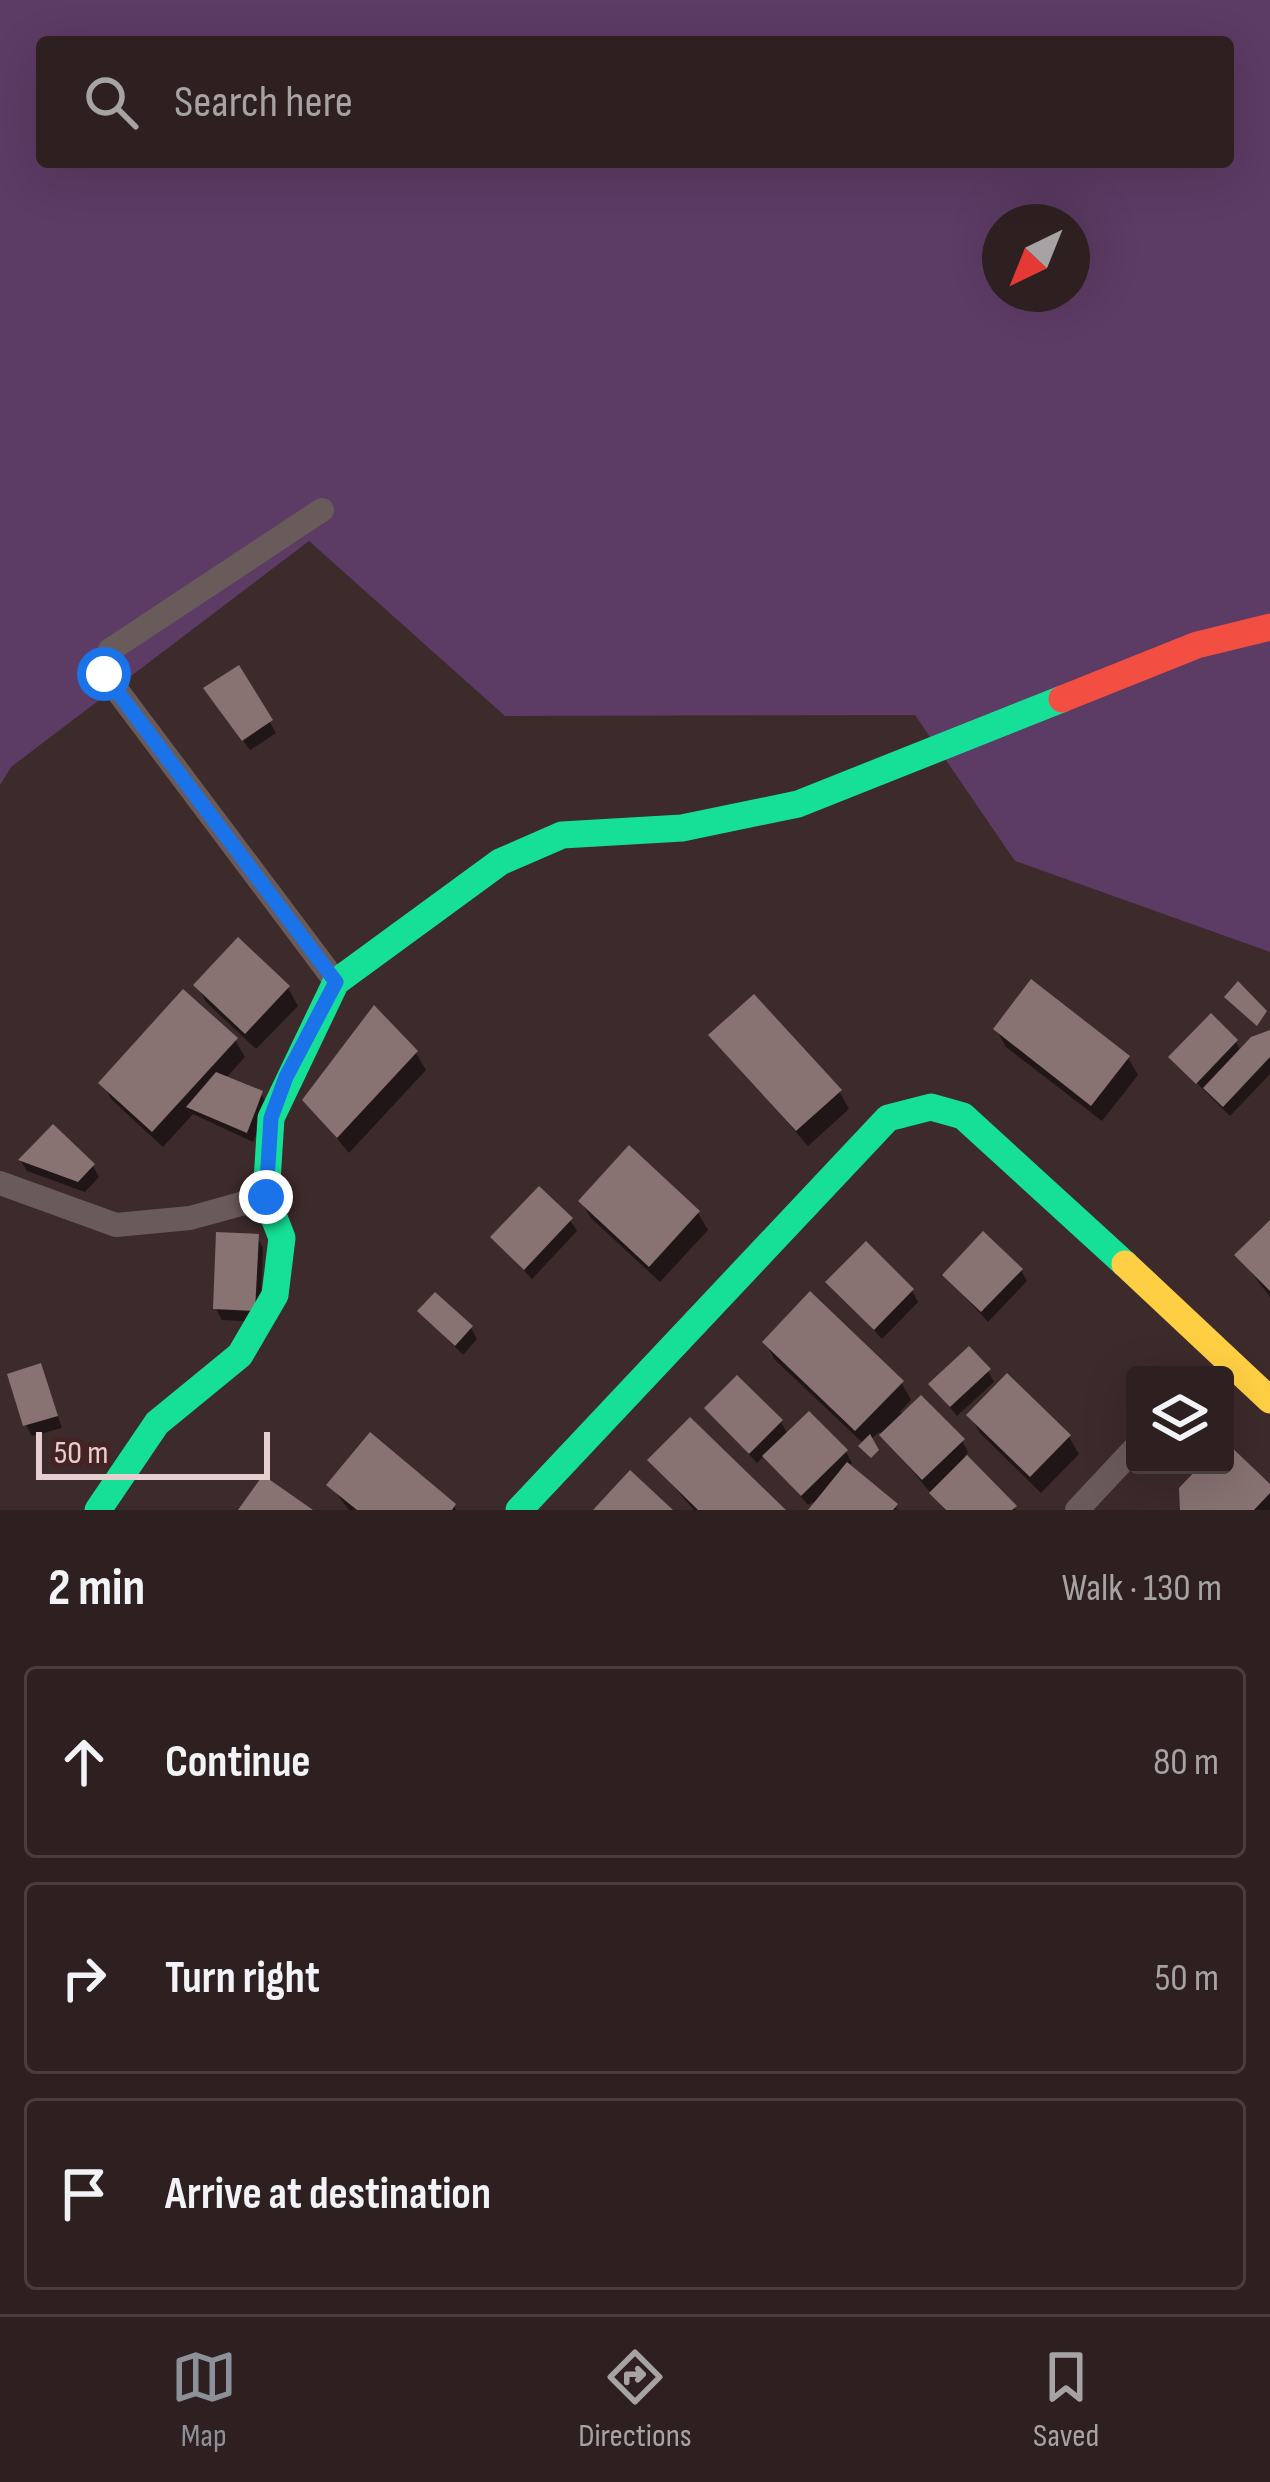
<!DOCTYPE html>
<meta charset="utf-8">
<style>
:root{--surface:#2e2020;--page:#3a2d2d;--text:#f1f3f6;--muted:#a7a3a5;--line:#493e3e;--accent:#8c9099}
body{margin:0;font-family:"Sofia Sans Condensed",sans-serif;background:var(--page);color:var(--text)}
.controls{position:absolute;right:36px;bottom:36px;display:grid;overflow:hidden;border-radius:12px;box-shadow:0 12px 48px #0002}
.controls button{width:108px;height:108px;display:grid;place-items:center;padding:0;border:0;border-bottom:3px solid var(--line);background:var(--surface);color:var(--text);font:60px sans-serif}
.compass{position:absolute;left:982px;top:204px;width:108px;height:108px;border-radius:50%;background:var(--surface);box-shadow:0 12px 48px #0002;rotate:223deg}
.scale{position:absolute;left:36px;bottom:30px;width:234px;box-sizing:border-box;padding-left:12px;border:6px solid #e7cfcf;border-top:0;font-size:33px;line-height:42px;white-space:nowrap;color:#e7cfcf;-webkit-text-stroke:9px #452224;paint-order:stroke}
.stop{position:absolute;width:36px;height:36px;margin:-27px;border:9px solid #1a73e8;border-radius:50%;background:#fff}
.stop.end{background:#1a73e8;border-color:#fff;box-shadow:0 3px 12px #0008}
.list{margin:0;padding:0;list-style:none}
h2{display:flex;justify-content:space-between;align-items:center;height:156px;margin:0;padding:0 48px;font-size:51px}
h2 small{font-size:39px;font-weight:400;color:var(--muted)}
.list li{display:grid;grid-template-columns:78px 1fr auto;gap:36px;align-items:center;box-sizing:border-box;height:192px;margin:0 24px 24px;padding:0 24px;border:3px solid var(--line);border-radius:12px}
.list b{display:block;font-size:45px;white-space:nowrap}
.list em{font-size:39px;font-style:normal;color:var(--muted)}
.icon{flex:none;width:66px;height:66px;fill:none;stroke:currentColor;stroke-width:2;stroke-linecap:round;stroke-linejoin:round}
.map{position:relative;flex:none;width:1270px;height:1510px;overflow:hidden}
.search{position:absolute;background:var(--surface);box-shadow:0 12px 48px #0002;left:36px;right:36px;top:36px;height:132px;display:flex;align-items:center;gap:30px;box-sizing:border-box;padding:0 42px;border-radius:12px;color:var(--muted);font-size:45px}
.sheet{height:804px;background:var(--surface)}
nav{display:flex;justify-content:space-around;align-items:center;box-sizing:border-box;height:168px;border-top:3px solid var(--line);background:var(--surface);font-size:33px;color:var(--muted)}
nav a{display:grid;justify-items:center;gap:6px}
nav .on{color:var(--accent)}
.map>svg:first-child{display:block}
.green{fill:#5c3b64;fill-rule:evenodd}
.shadow{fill:#0007}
.building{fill:#887272}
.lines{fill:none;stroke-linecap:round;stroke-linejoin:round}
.street{stroke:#6a5b5b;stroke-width:24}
.fast{stroke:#16e098;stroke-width:27}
.slow{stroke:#ffcf43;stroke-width:27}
.jam{stroke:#f24e42;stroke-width:27}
.route{stroke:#1a73e8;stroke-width:15}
</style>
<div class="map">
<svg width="1270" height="1510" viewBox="0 0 1270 1510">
<rect width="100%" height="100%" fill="#3d2a2b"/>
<!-- green -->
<path class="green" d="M0,0H1270V952L1015,861L915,715L505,716L309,541L11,767L0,785ZM42,42H1228V162H42ZM1000,222H1072V294H1000Z"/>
<!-- shadow -->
<g class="shadow">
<polygon points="238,669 276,733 250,750 214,700"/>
<polygon points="197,985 288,988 298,1006 256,1049 206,1002"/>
<polygon points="996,1029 1128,1058 1138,1075 1102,1121 1006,1047"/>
<polygon points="1270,1033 1270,1074 1230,1116 1172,1058 1236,1042 1241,1052"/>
<polygon points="712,1036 839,1091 849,1109 808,1146"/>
<polygon points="235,1040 245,1057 225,1079 261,1094 268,1105 253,1142 193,1114 163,1147 112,1100 102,1083"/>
<polygon points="416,1053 426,1070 349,1153 306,1100"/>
<polygon points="21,1161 93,1166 99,1177 85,1192 27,1171"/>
<polygon points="581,1201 698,1213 708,1230 660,1282 591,1218"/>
<polygon points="570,1220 577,1231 532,1279 494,1238"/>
<polygon points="1270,1224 1270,1297 1238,1255"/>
<polygon points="257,1237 263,1248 260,1322 222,1320 216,1309"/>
<polygon points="1021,1270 1027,1281 988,1322 945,1275"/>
<polygon points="829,1282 912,1291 918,1302 882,1339"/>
<polygon points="421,1312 471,1328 477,1339 463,1355"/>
<polygon points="765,1342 901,1382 911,1400 900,1412 962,1441 968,1452 964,1457 1016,1510 945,1510 880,1432 864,1444 775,1360"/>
<polygon points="40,1366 62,1428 32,1436 26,1425"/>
<polygon points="988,1371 994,1382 957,1416 932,1385"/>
<polygon points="707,1408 781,1422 788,1435 809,1415 846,1452 852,1463 848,1467 898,1510 812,1510 822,1498 808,1505 765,1455 757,1463"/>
<polygon points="970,1416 1069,1437 1079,1454 1041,1493 980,1433"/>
<polygon points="690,1421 781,1510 694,1510 651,1460"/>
<polygon points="1225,1445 1270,1488 1270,1510 1183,1510 1182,1489 1225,1465"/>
<polygon points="330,1485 454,1506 456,1510 349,1510"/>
</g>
<!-- building -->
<g class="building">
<polygon points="239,665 273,720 242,741 203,688"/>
<polygon points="238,937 290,986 245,1034 193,985"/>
<polygon points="1031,979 1130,1056 1091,1106 993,1029"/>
<polygon points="1238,981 1267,1011 1257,1026 1224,997"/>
<polygon points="183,989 238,1038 152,1132 98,1083"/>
<polygon points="754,994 842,1090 796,1131 708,1035"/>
<polygon points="374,1005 418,1051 337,1138 302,1100"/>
<polygon points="1211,1013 1238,1040 1196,1084 1168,1057"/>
<polygon points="1270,1030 1270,1057 1223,1107 1203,1088 1251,1037"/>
<polygon points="216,1072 263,1091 247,1133 186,1107"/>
<polygon points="53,1124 95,1164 78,1182 18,1160"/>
<polygon points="629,1145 700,1211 649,1267 578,1201"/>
<polygon points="539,1186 573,1218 524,1270 490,1237"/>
<polygon points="1270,1220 1270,1291 1234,1255"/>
<polygon points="983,1231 1023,1269 981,1312 942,1275"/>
<polygon points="216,1232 259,1234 255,1311 213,1309"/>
<polygon points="866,1241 914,1289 874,1330 825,1282"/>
<polygon points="810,1291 904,1381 855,1431 762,1342"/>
<polygon points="435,1292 473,1326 455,1346 417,1311"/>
<polygon points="969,1346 991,1369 950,1407 928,1384"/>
<polygon points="41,1363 58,1416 23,1426 7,1374"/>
<polygon points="1007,1373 1071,1435 1030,1477 966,1415"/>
<polygon points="737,1375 783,1420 749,1454 704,1408"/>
<polygon points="921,1395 965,1439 922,1480 879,1435"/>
<polygon points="809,1411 848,1450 801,1496 762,1456"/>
<polygon points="690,1417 786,1510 698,1510 647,1460"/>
<polygon points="370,1432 456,1504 452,1510 357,1510 326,1485"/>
<polygon points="870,1434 879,1450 871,1458 858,1446"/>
<polygon points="1225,1441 1270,1484 1270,1493 1254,1510 1180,1510 1179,1488 1201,1465 1225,1465"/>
<polygon points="967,1455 1017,1506 1012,1510 946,1510 929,1493"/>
<polygon points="847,1462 898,1504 893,1510 808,1510"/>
<polygon points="630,1470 673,1510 593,1510"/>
<polygon points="263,1475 313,1510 238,1510"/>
</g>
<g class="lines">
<!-- street -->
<g class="street">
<polyline points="322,510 110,650 104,673 336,982"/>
<polyline points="0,1183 116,1225 190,1218 266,1197"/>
<polyline points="1077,1510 1135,1448"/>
</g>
<!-- fast -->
<g class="fast">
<polyline points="98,1510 157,1423 240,1355 275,1295 282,1238 266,1197 271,1118 336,982 500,862 562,835 682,828 798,804 1062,699"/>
<polyline points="519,1510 888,1118 931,1107 963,1116 1125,1264"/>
</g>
<!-- slow -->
<polyline class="slow" points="1125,1264 1270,1400"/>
<!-- jam -->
<polyline class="jam" points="1062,699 1197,645 1270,627"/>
</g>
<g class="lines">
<!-- route -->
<polyline class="route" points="104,674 336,982 286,1077 271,1118 266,1197"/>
</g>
</svg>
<div class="controls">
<button><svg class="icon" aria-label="layers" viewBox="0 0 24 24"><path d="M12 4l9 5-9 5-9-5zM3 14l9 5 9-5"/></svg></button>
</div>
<svg class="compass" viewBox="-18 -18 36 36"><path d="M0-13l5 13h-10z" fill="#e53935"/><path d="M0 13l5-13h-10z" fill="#a7a3a5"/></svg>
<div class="scale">50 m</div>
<div class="stop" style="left:104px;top:674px"></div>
<div class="stop end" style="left:266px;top:1197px"></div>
<div class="search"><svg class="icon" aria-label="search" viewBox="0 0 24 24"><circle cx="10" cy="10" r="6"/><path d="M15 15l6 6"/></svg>Search here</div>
</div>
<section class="sheet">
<h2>2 min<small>Walk · 130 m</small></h2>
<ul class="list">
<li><svg class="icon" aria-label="ahead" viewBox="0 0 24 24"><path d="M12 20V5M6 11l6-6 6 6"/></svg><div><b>Continue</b></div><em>80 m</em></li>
<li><svg class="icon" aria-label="right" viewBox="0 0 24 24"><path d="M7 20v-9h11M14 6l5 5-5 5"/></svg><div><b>Turn right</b></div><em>50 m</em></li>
<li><svg class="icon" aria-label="arrive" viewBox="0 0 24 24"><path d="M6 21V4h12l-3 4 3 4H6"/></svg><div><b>Arrive at destination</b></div></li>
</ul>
</section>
<nav>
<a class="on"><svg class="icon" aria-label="map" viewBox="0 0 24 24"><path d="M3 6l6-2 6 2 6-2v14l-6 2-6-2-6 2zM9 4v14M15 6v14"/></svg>Map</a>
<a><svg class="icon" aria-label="directions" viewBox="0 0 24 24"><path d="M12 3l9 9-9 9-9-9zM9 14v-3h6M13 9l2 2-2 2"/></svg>Directions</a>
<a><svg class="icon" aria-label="saved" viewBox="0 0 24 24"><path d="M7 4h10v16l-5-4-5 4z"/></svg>Saved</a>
</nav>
